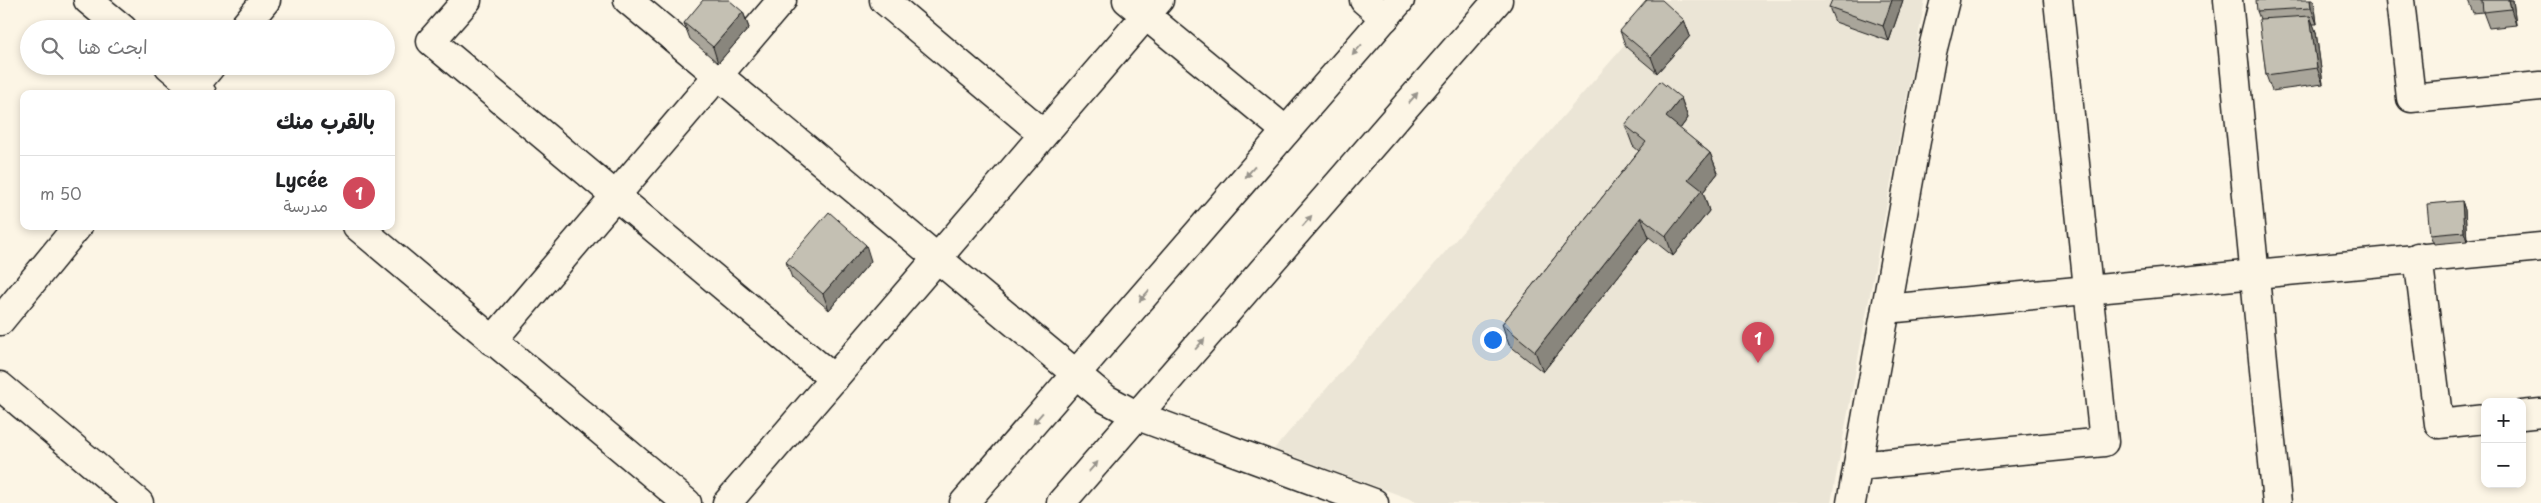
<!DOCTYPE html>
<html lang="ar">
<meta charset="utf-8">
<style>
:root{--surface:#fff;--page:#f2f2f2;--text:#202124;--muted:#757577;--line:#e0e0e0;--accent:#d1495b}
body{margin:0;font-family:"Playpen Sans","Playpen Sans Arabic",sans-serif;background:var(--page);color:var(--text);direction:rtl}
.controls{position:absolute;right:15px;bottom:15px;display:grid;overflow:hidden;border-radius:10px;box-shadow:0 2px 8px #0003}
.controls button{width:45px;height:45px;display:grid;place-items:center;padding:0;border:0;border-bottom:1px solid var(--line);background:var(--surface);color:var(--text);font:25px sans-serif}
.you{position:absolute;left:1492px;top:339px;width:18px;height:18px;margin:-12px;border:4px solid #fff;border-radius:50%;background:#1a73e8;box-shadow:0 0 0 8px #1a73e833}
.badge{display:grid;place-items:center;width:32px;height:32px;border-radius:50%;background:var(--accent);color:#fff;font-size:16px;font-weight:700}
.pin{position:absolute;translate:-50% -41px;filter:drop-shadow(0 1px 2px #0008)}
.pin::after{content:'';position:absolute;top:26px;width:18px;height:15px;background:inherit;clip-path:polygon(0 0,100% 0,50% 100%)}
.list{margin:0;padding:0;list-style:none}
h2{display:flex;justify-content:space-between;align-items:center;height:65px;margin:0;padding:0 20px;font-size:21px}
h2 small{font-size:16px;font-weight:400;color:var(--muted)}
.list li{display:grid;grid-template-columns:32px 1fr auto;gap:15px;align-items:center;box-sizing:border-box;height:75px;padding:0 20px;border-top:1px solid var(--line)}
.list b{display:block;font-size:19px;white-space:nowrap}
.list p{margin:0;font-size:16px;white-space:nowrap;color:var(--muted)}
.list em{font-size:16px;font-style:normal;color:var(--muted)}
.icon{flex:none;width:28px;height:28px;fill:none;stroke:currentColor;stroke-width:2;stroke-linecap:round;stroke-linejoin:round}
.map{position:relative;flex:none;width:2541px;height:503px;overflow:hidden;direction:ltr}
.search{position:absolute;background:var(--surface);box-shadow:0 2px 8px #0003;left:20px;top:20px;width:375px;height:55px;display:flex;align-items:center;gap:12px;box-sizing:border-box;padding:0 18px;border-radius:28px;color:var(--muted);font-size:19px}
.panel{position:absolute;background:var(--surface);box-shadow:0 2px 8px #0003;left:20px;top:90px;width:375px;height:140px;border-radius:10px;direction:rtl}
.map>svg:first-child{display:block}
.built{fill:#ebe5d6}
.lines{fill:none;stroke-linecap:round;stroke-linejoin:round}
.minor-casing{stroke:#1c1c1c;stroke-width:31}
.minor{stroke:#fcf5e5;stroke-width:28}
.wall{fill:#a9a59a;stroke:#1c1c1c}
.shaded-wall{fill:#89867d;stroke:#1c1c1c}
.building{fill:#c4c0b3;stroke:#1c1c1c}
.oneway{fill:#97938b}
</style>
<div class="map">
<svg width="2541" height="503" viewBox="0 0 2541 503">
<rect width="100%" height="100%" fill="#fcf5e5"/>
<filter id="ink" filterUnits="userSpaceOnUse"><feTurbulence type="fractalNoise" baseFrequency=".02" numOctaves="2"/><feDisplacementMap in="SourceGraphic" scale="10" xChannelSelector="R" yChannelSelector="G"/><feConvolveMatrix kernelMatrix="1 2 1 2 8 2 1 2 1" color-interpolation-filters="sRGB"/></filter>
<g filter="url(#ink)">
<!-- built -->
<polygon class="built" points="1664,0 1925,0 1831,503 1421,503 1274,449"/>
<g class="lines">
<!-- minor casing -->
<g class="minor-casing">
<g id="minor">
<polyline points="88,0 123,29"/>
<polyline points="467,0 431,41 834,379"/>
<polyline points="628,0 1106,399 1138,416 1374,503"/>
<polyline points="884,0 1043,134"/>
<polyline points="1127,0 1286,131"/>
<polyline points="1364,0 1385,18"/>
<polyline points="2228,0 2277,503"/>
<polyline points="2400,0 2411,98 2541,86"/>
<polyline points="242,29 266,0"/>
<polyline points="169,66 202,94"/>
<polyline points="188,94 211,66"/>
<polyline points="357,226 687,503"/>
<polyline points="2418,257 2439,424 2485,419"/>
<polyline points="1886,309 2541,247"/>
<polyline points="0,321 78,226"/>
<polyline points="492,341 782,0"/>
<polyline points="0,386 139,503"/>
<polyline points="2522,415 2541,413"/>
<polyline points="1858,466 2104,442 2058,0"/>
<polyline points="727,503 1159,0"/>
<polyline points="964,503 1400,0"/>
<polyline points="1061,503 1498,0"/>
<polyline points="1851,503 1932,52 1945,0"/>
</g>
</g>
<!-- minor -->
<use href="#minor" class="minor"/>
</g>
<!-- wall -->
<g class="wall">
<polygon points="1903,0 1889,41 1835,22 1829,7"/>
<polygon points="2314,0 2317,24 2313,24 2316,32 2323,84 2272,91 2266,75 2260,19 2257,11"/>
<polygon points="2468,0 2513,0 2516,25 2489,28 2483,12 2473,13"/>
<polygon points="743,12 749,28 718,63 690,39 684,23"/>
<polygon points="1684,20 1690,36 1657,73 1626,47 1620,31"/>
<polygon points="1681,98 1688,118 1680,129 1710,153 1718,173 1703,192 1709,211 1673,256 1649,237 1543,372 1509,345 1502,324 1639,151 1633,146 1625,125"/>
<polygon points="2462,201 2465,210 2467,241 2434,244 2430,235"/>
<polygon points="871,261 829,310 792,278 786,262"/>
</g>
<!-- shaded-wall -->
<g class="shaded-wall">
<polygon points="1892,0 1903,0 1889,41 1883,26"/>
<polygon points="2310,0 2314,0 2317,24 2311,8"/>
<polygon points="2509,0 2513,0 2516,25 2511,9"/>
<polygon points="743,12 749,28 718,63 713,47"/>
<polygon points="2310,16 2316,32 2323,84 2317,68"/>
<polygon points="1684,20 1690,36 1657,73 1651,57"/>
<polygon points="1681,98 1688,118 1673,138 1666,117"/>
<polygon points="1710,153 1718,173 1703,192 1709,211 1673,256 1666,236 1688,179"/>
<polygon points="2462,201 2465,210 2467,241 2464,232"/>
<polygon points="1641,217 1649,237 1543,372 1535,351"/>
<polygon points="866,245 871,261 829,310 823,294"/>
</g>
<!-- building -->
<g class="building">
<polygon points="703,0 729,0 743,12 713,47 684,23"/>
<polygon points="1647,0 1662,0 1684,20 1651,57 1620,31"/>
<polygon points="1832,0 1892,0 1883,26 1829,7"/>
<polygon points="2256,0 2310,0 2311,8 2257,11"/>
<polygon points="2482,0 2509,0 2511,9 2483,12"/>
<polygon points="2310,16 2317,68 2266,75 2259,19"/>
<polygon points="1660,81 1681,98 1666,117 1710,153 1688,179 1702,190 1666,236 1641,217 1535,351 1502,324 1646,142 1625,125"/>
<polygon points="2462,201 2464,232 2430,235 2427,204"/>
<polygon points="829,212 866,245 823,294 786,262"/>
</g>
<!-- one-way arrows -->
<defs><path id="oneway-solid" d="M-6-.8H1V-3.2L6.5 0L1 3.2V.8H-6Z" transform="scale(1.25)"/></defs>
<g class="oneway">
<use href="#oneway-solid" transform="translate(1357 50) rotate(131)"/>
<use href="#oneway-solid" transform="translate(1413 98) rotate(-49)"/>
<use href="#oneway-solid" transform="translate(1250 172) rotate(131)"/>
<use href="#oneway-solid" transform="translate(1307 221) rotate(-49)"/>
<use href="#oneway-solid" transform="translate(1144 296) rotate(131)"/>
<use href="#oneway-solid" transform="translate(1200 344) rotate(-49)"/>
<use href="#oneway-solid" transform="translate(1038 418) rotate(131)"/>
<use href="#oneway-solid" transform="translate(1093 467) rotate(-48)"/>
</g>
</g>
</svg>
<div class="controls">
<button>+</button>
<button>−</button>
</div>
<div class="you"></div>
<div class="pin badge" style="left:1758px;top:363px">1</div>
<div class="search"><svg class="icon" aria-label="search" viewBox="0 0 24 24"><circle cx="10" cy="10" r="6"/><path d="M15 15l6 6"/></svg>ابحث هنا</div>
<section class="panel">
<h2>بالقرب منك<small></small></h2>
<ul class="list">
<li><span class="badge">1</span><div><b>Lycée</b><p>مدرسة</p></div><em>50 m</em></li>
</ul>
</section>
</div>
